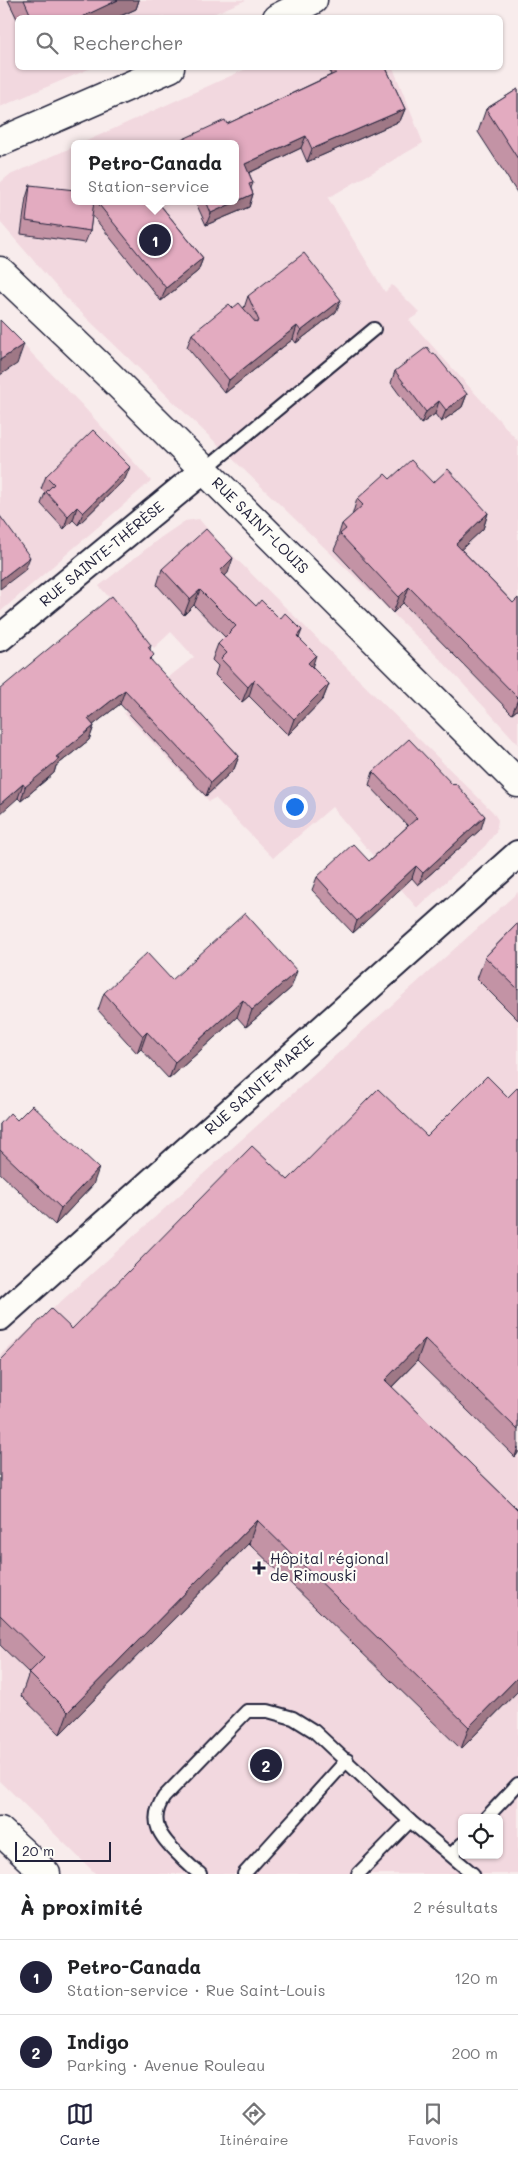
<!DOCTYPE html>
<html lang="fr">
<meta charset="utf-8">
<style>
:root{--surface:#fff;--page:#f6f6f6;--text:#202124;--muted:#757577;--line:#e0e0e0;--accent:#22223b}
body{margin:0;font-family:Mali,sans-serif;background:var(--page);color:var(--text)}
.controls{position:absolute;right:15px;bottom:15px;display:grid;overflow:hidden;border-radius:8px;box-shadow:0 1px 4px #0004}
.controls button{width:45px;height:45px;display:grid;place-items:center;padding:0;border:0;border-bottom:1px solid var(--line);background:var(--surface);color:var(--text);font:25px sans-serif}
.scale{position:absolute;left:15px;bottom:12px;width:96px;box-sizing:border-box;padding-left:5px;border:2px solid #22223b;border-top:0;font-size:14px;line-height:18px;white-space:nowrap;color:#22223b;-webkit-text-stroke:4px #fdfcf7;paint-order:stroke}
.you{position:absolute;left:294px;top:806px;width:18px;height:18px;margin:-12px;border:4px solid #fff;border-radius:50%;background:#1a73e8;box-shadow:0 0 0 8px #1a73e833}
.badge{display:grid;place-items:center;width:32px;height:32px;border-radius:50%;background:var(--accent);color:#fff;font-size:16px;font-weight:700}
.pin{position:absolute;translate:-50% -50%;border:2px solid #fff;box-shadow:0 1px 5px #0006}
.popup{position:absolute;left:71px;top:140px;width:168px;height:65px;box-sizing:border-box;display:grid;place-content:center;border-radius:8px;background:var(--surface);filter:drop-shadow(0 1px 4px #0005);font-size:16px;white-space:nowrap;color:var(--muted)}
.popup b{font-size:19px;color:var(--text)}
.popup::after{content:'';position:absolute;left:50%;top:100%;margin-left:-10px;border:10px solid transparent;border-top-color:var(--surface)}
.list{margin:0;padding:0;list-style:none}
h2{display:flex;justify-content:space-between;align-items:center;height:65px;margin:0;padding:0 20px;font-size:21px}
h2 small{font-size:16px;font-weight:400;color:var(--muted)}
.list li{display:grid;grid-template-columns:32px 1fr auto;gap:15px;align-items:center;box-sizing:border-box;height:75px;padding:0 20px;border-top:1px solid var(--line)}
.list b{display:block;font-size:19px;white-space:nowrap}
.list p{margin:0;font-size:16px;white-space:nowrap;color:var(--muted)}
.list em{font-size:16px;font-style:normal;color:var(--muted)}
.icon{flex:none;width:28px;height:28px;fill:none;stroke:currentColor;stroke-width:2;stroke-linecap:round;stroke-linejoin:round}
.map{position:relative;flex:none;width:518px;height:1874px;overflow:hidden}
.search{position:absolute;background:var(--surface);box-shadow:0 1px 4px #0004;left:15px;right:15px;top:15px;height:55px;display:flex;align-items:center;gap:12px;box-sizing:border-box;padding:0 18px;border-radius:8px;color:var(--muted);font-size:19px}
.sheet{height:215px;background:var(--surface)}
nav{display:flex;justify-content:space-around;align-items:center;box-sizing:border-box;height:70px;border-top:1px solid var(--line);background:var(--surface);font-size:14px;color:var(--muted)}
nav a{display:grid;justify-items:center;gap:2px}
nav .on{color:var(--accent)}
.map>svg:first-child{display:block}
.built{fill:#f2d8df;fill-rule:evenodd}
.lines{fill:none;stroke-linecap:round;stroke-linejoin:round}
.service-casing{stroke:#22223b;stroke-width:16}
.minor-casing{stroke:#22223b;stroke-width:30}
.tertiary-casing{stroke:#22223b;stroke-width:31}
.service{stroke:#fdfcf7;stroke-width:12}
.minor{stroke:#fdfcf7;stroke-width:26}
.tertiary{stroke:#fdfcf7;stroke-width:28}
.wall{fill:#c393a5;stroke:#22223b}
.shaded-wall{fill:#9f7886;stroke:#22223b}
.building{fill:#e3abc0;stroke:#22223b}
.poi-dot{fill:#22223b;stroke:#fdfcf7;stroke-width:2}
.labels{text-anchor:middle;stroke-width:4.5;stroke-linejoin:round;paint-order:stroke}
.street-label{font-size:15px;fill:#22223b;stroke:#fdfcf7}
.poi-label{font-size:15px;fill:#22223b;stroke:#fdfcf7;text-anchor:start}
</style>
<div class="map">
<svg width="518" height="1874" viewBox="0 0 518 1874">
<rect width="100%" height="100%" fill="#f8ecec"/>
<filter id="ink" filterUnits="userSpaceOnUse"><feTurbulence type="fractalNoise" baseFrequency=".02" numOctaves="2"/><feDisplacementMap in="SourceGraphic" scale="10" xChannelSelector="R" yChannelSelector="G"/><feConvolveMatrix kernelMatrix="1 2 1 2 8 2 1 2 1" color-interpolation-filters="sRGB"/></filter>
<g filter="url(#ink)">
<!-- built -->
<g class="built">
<polygon points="0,0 246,0 206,17 18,18 18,68 91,68 0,107"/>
<polygon points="248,68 393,68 423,143 328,198 385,292 392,285 420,313 409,320 518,441 518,744 443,662 66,298 0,222 0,183 8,176 75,146 75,201 235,201 235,144 80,144"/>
<polygon points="0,321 81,404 151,481 0,612"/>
<polygon points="199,519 215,538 493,812 498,820 496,832 485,846 417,908 332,807 273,858 215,798 209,801 124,713 194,657 171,632 154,648 99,586 160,538 185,521"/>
<path d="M518,892V1874H96L0,1781V1356ZM462,1818H499V1855H462Z"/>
</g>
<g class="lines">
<!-- service casing -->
<g class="service-casing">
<g id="service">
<polyline points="204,470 374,329"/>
<polyline points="486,1818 518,1784"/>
<polyline points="452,1854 462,1844"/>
<path d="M200,1874C193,1869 186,1862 180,1856C161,1838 147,1822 164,1797L247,1711H268L293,1718L314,1731L410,1821"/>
<polyline points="244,1874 347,1760"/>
<polyline points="358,1874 410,1821 473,1874"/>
</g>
</g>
<!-- minor casing -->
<g class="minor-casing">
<g id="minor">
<path id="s1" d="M0,638L204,470"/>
<path id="s2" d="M0,1317L518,854"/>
</g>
</g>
<!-- tertiary casing -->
<g class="tertiary-casing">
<g id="tertiary">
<polyline points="277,18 313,0"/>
<polyline points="0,142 170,68"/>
<path id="s3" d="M0,271L109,375L518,783"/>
<polyline points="0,1831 46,1874"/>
</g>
</g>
<!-- service -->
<use href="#service" class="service"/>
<!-- minor -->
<use href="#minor" class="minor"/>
<!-- tertiary -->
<use href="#tertiary" class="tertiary"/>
</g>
<!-- wall -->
<g class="wall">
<polygon points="8,0 139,0 136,9 116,18 18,18 18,21"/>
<polygon points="332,68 386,68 405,109 400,121 307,162 301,148 249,173 253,183 251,188 253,194 249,207 206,225 195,201 235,201 235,144 177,144 179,141 227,124 331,75 330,73"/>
<polygon points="518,89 518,194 478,132 486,109"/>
<polygon points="30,185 75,201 157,201 203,258 198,271 161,301 92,215 90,231 85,243 21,234 26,198"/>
<polygon points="248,296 336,312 296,343 293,339 225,393 187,347 192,334 233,308 244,308"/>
<polygon points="395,371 467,394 462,407 441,422 435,414 421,424 391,383"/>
<polygon points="46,476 125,479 78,525 73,520 64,529 41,504 45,493 41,489"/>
<polygon points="390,479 433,483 488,513 483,529 461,549 513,603 518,598 518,709 512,714 403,603 393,613 334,550 338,541 337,540 342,524 352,516 357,499"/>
<polygon points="162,569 228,573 225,576 256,606 299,638 312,667 329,684 323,699 288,735 249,696 242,702 215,675 218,666 212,660 218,644 225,637 194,605 184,615 157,585"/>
<polygon points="151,645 150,649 152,662 239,756 234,769 206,796 120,704 93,725 94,726 89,740 56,766 54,773 21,801 18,798 0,689"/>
<polygon points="373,772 481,829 418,885 412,878 353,933 312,890 317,877 369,861 408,826 369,785"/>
<polygon points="518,923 518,1020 477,979 485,957"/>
<polygon points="172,980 291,988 246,1027 237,1017 169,1079 141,1049 137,1053 98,1010 104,993"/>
<polygon points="518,1087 518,1453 515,1457 417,1361 392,1387 518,1510 518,1691 461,1749 249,1543 60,1734 21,1696 29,1673 0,1645 0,1361 72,1329 288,1180 427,1136 508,1097"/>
<polygon points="0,1124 93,1185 55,1225 0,1173"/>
</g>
<!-- shaded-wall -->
<g class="shaded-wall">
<polygon points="118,0 139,0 136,9 116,18 79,18"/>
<polygon points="405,109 400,121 307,162 312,149"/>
<polygon points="306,136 301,148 240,177 245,164"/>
<polygon points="253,194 249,207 206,225 211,213"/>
<polygon points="203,258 198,271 161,301 166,288"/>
<polygon points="341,300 336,312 296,343 301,331"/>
<polygon points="297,326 293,339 225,393 229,380"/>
<polygon points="24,344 17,364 0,375 0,360"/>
<polygon points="467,394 462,407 441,422 446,410"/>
<polygon points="439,401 435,414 421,424 426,412"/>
<polygon points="130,467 125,479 78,525 83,513"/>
<polygon points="77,507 73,520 64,529 68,516"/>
<polygon points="488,513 483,529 450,560 456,544"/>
<polygon points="30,557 25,570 0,589 0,580"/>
<polygon points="233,558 228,573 214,586 220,571"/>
<polygon points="409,587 403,603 393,613 399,597"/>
<polygon points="200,590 194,605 184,615 190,599"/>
<polygon points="302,630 296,646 297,636"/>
<polygon points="316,655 311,671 308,663"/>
<polygon points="254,680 249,696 242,702 248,687"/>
<polygon points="329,684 323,699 288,735 294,719"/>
<polygon points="125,690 120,704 83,733 88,719"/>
<polygon points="518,699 518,709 512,714"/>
<polygon points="94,726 89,740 56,766 54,773 21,801 25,787 56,757"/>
<polygon points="239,756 234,769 206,796 211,782"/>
<polygon points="23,784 18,798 0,814 0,804"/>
<polygon points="485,816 481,829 418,885 423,873"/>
<polygon points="416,866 412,878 353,933 357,921"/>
<polygon points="297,971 291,988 246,1027 252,1010"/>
<polygon points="243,1000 237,1017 169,1079 175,1062"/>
<polygon points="147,1032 141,1049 137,1053 143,1036"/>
<polygon points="99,1168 93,1185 55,1225 61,1208"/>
<polygon points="425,1339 417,1361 377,1402 385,1380"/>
<polygon points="518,1447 518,1453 515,1457"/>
<polygon points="257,1520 249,1543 60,1734 68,1712"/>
<polygon points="518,1677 518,1691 461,1749 469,1727"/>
</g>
<!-- building -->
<g class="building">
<polygon points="24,0 118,0 80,18 32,18"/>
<polygon points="337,68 386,68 405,109 312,149 306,136 245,164 253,183 249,184 253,194 211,213 206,201 235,201 235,144 180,144 179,141 225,120 227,124 336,73 334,69"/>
<polygon points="518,89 518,159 486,109"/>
<polygon points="30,185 75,190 75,201 94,201 90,231 26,221"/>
<polygon points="96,201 157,201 203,258 166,288"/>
<polygon points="304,253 341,300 301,331 297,326 229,380 192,334 229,304 233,308 239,303 256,323 259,321 248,296"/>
<polygon points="0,320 24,344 0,360"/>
<polygon points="427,347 432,354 434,353 467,394 446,410 439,401 426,412 395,371"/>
<polygon points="93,430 130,467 83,513 77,507 68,516 46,492 54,484 46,476"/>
<polygon points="411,460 433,483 448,469 488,513 456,544 513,603 518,598 518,698 409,587 399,597 340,534 346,529 342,524 363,505 357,499 385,474 390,479"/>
<polygon points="0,516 30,557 0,580"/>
<polygon points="206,529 233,558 220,571 256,606 261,600 280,619 285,613 302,630 297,636 316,655 308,663 329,684 294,719 254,680 248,687 221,659 227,653 218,644 236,626 200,590 190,599 162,569"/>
<polygon points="112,596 151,645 148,647 154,655 150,659 239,756 211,782 125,690 88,719 94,726 56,757 59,759 25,787 23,784 0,804 0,689"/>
<polygon points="409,739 453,785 455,783 485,816 423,873 416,866 357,921 317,877 353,844 369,861 417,818 373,772"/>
<polygon points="245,913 297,971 252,1010 243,1000 175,1062 147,1032 143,1036 104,993 147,953 172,980"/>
<polygon points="518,923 518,989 485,957"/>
<polygon points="487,1076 508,1097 518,1087 518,1430 425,1339 385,1380 518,1510 518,1677 469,1727 257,1520 68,1712 29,1673 44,1658 0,1615 0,1361 51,1309 72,1329 252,1146 288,1180 378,1089 427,1136"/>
<polygon points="32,1105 99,1168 61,1208 0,1150 0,1124 10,1113 17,1120"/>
</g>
</g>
<!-- markers -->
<path class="poi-dot" d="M256.5 1560.5h5v5h5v5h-5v5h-5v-5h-5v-5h5z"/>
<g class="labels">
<!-- street labels -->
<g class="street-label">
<text dy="5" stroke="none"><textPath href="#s3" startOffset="364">RUE SAINT-LOUIS</textPath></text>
<text dy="5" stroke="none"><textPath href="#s1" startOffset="132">RUE SAINTE-THÉRÈSE</textPath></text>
<text dy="5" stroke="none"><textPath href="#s2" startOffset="348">RUE SAINTE-MARIE</textPath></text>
</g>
<!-- poi labels -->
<g class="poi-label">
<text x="270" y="1564">Hôpital régional<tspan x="270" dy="17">de Rimouski</tspan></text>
</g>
</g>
</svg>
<div class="controls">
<button><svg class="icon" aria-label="locate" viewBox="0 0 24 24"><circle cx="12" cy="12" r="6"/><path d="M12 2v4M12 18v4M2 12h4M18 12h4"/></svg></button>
</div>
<div class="scale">20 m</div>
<div class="you"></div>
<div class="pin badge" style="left:155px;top:240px">1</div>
<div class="popup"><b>Petro-Canada</b>Station-service</div>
<div class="pin badge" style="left:266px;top:1765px">2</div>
<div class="search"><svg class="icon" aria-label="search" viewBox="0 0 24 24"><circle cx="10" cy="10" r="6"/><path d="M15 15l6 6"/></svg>Rechercher</div>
</div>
<section class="sheet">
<h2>À proximité<small>2 résultats</small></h2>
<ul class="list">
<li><span class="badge">1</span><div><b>Petro-Canada</b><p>Station-service · Rue Saint-Louis</p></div><em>120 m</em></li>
<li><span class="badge">2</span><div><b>Indigo</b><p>Parking · Avenue Rouleau</p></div><em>200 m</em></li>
</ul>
</section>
<nav>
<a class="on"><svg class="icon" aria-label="map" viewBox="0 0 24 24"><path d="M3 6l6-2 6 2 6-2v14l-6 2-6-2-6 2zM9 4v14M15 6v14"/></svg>Carte</a>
<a><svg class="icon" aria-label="directions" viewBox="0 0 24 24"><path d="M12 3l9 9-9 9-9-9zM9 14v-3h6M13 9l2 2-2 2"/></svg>Itinéraire</a>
<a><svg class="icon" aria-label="saved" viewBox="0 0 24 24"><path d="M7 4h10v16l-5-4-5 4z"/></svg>Favoris</a>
</nav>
